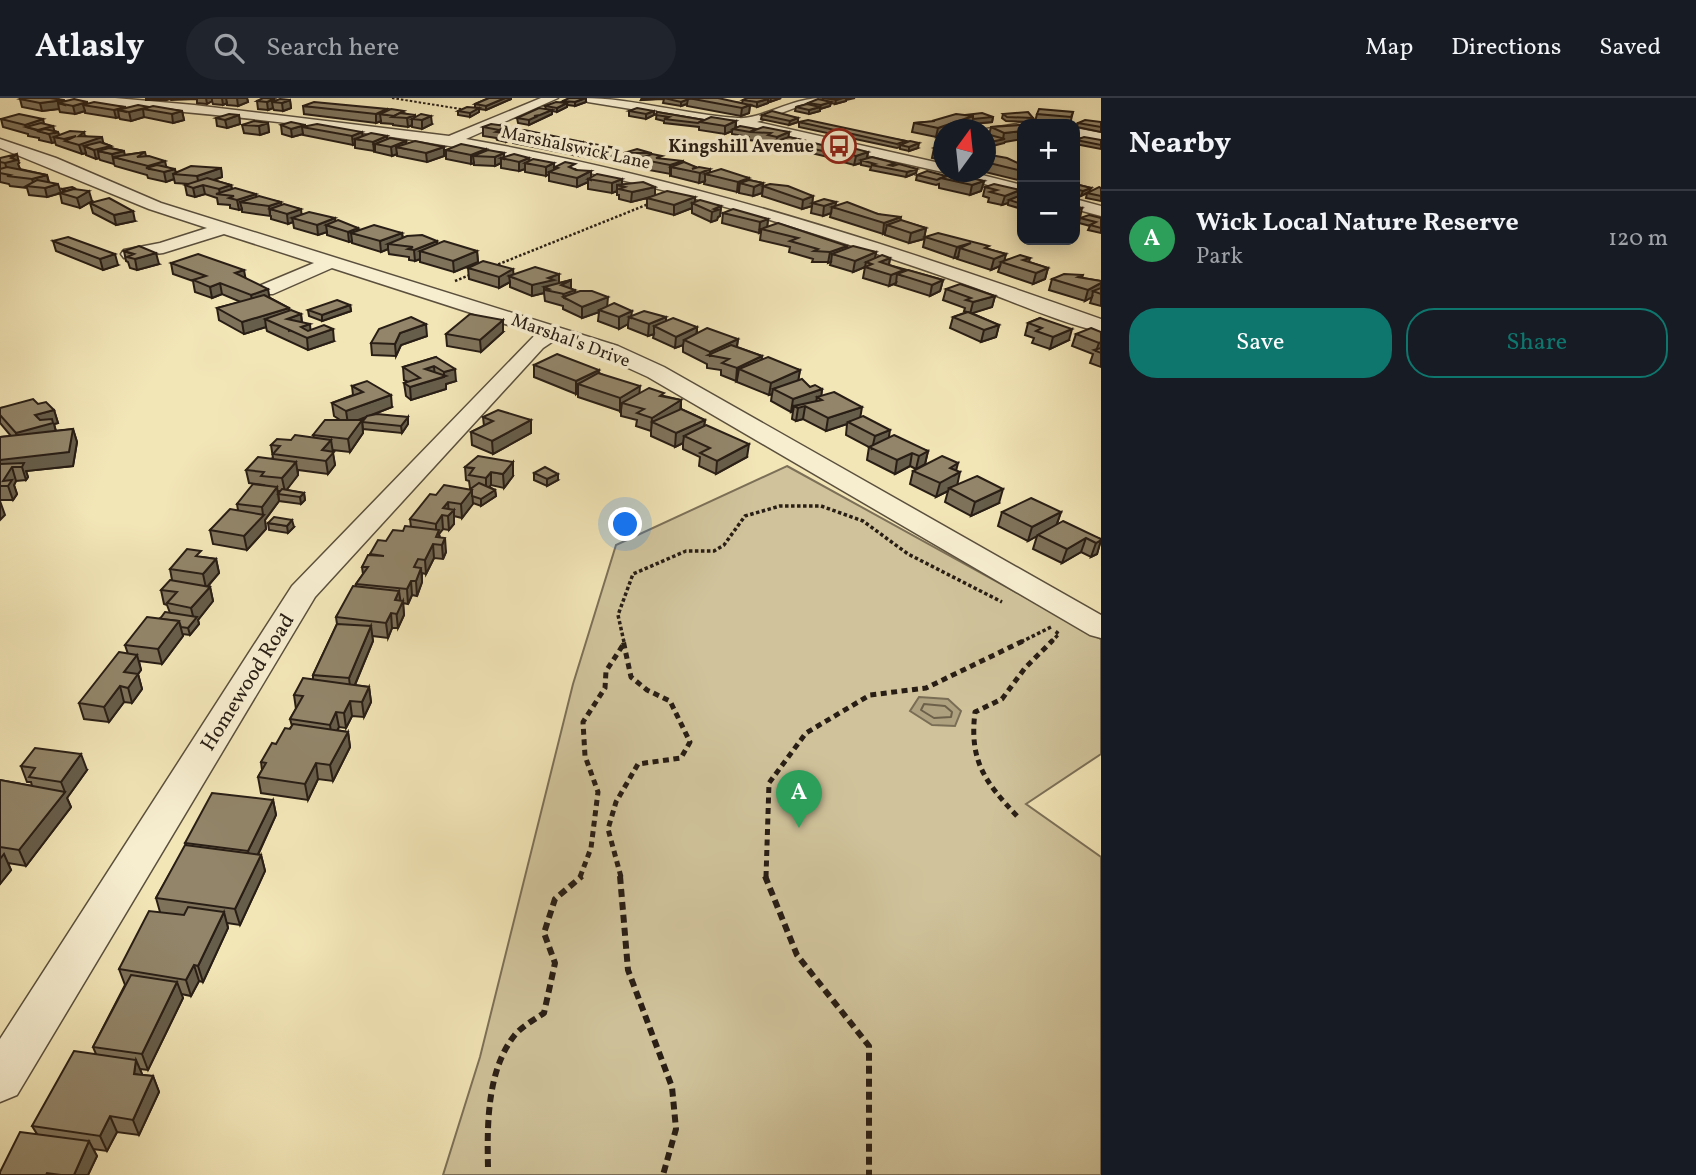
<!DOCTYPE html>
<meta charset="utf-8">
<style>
:root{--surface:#171b24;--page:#20242c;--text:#f1f3f6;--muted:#9ea1a6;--line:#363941;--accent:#0f766e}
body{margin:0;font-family:Vollkorn,serif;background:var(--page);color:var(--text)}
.controls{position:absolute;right:21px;top:21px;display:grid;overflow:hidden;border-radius:14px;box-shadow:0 4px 18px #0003}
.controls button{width:63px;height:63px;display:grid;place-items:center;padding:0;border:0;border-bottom:2px solid var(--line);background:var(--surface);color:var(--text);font:35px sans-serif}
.compass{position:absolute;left:933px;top:21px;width:63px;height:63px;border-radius:50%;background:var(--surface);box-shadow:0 4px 18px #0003;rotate:15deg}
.you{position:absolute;left:626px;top:427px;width:24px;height:24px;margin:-18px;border:5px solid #fff;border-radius:50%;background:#1a73e8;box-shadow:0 0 0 10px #1a73e833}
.badge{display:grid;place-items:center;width:46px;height:46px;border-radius:50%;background:var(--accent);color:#fff;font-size:23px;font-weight:700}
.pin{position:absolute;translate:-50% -58px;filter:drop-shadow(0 2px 4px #0008)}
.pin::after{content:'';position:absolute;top:37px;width:24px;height:21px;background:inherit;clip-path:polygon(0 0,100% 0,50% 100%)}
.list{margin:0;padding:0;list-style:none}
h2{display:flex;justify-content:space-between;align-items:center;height:91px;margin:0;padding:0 28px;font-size:30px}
h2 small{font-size:23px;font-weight:400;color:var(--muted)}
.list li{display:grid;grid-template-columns:46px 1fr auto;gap:21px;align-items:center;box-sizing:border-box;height:98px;padding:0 28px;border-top:2px solid var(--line)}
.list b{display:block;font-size:26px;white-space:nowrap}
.list p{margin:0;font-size:23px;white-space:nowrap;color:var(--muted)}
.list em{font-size:23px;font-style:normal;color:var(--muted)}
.actions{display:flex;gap:14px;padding:21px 28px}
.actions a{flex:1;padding:16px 0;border:2px solid var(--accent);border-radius:28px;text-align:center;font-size:24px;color:var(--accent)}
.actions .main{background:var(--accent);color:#fff}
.icon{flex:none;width:38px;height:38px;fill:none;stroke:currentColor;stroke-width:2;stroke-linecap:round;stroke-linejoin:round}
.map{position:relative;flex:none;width:1101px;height:1077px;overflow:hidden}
header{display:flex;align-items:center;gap:42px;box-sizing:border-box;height:98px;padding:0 35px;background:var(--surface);border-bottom:2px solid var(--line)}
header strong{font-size:33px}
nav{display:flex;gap:38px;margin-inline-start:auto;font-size:24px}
.search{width:490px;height:63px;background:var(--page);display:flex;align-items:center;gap:18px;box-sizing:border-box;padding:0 24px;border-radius:38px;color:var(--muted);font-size:26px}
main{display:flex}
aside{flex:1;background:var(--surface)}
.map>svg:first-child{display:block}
.green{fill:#d0c39b;stroke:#7c7058;stroke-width:2}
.water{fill:#aea17f;stroke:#796d55;stroke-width:2}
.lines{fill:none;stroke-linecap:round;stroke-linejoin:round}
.shore{stroke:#6c604a;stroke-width:2}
.minor-casing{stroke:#5b503d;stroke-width:3}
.path-far4{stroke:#291e15;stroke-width:2;stroke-dasharray:2.5 2;stroke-linecap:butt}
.path-far3{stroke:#291e15;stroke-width:2.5;stroke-dasharray:2.5 2;stroke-linecap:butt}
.path-far2{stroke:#291e15;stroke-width:3.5;stroke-dasharray:3.5 2.5;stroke-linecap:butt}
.path-far1{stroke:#291e15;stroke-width:5;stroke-dasharray:6 4.5;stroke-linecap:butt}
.path{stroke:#291e15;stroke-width:6;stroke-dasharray:8 5;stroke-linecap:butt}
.minor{fill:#f7eed0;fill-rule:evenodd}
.wall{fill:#7e725a;stroke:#291e15;stroke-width:2}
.shaded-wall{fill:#665d4a;stroke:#291e15;stroke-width:2}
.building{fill:#928569;stroke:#291e15;stroke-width:2}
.labels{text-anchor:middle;stroke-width:7;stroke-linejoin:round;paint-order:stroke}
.far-poi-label{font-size:18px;font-weight:bold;fill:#291e15;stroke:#f7eed0;text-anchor:end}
.far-street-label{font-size:18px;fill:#291e15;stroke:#f7eed0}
.street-label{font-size:21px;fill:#291e15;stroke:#f7eed0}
</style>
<header>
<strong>Atlasly</strong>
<div class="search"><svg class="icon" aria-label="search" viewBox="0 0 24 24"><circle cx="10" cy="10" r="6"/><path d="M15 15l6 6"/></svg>Search here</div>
<nav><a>Map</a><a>Directions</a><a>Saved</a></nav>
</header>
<main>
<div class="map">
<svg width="1101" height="1077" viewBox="0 0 1101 1077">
<rect width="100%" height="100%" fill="#f2e5b6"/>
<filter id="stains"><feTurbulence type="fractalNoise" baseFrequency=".00286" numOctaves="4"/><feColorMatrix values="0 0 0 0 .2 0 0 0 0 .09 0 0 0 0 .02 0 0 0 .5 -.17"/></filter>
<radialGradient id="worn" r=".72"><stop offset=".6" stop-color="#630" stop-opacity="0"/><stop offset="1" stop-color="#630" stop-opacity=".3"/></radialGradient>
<!-- green -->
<polygon class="green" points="787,368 1101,541 1101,656 1026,706 1101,759 1101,1077 443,1077 480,959 573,586 616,447"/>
<!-- water -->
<polygon class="water" points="919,599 948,601 961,613 955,628 932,627 910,613"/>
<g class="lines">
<!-- shore -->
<polygon class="shore" points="924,606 945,608 952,614 951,619 934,620 921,612"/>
<!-- minor casing -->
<g class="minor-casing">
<g id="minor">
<path d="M59,0H115L194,7L449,38L541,0H558L466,41C684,79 893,147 1101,221V234C1055,223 1010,202 965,186C879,156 792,127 704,103C495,46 281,20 65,4Z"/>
<path d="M582,0C635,0 685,17 738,20C760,22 792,0 821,0L757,24L944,66V74H970L1022,87V97L947,75L742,29L588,4Z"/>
<polygon points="1022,25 1027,26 1022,26 1022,33 986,37 986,32 980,32"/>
<polygon points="1075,30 1101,35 1101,43 1075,38"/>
<polygon points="0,41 56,60 161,105 618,248 664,269 1101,517 1101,540 1090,537 648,279 602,258 555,242 543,250 315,499 17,997 0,1004 0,941 292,488 536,236 332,170 273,196 259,196 256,192 259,188 314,165 224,136 163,155 124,160 121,156 124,152 160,145 207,130 149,111 0,50"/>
<polygon points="1075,101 1101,108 1101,118 1075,111"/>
</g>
</g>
<!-- path-far4 -->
<polyline class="path-far4" points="392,0 467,12"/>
<!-- path-far3 -->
<g class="path-far3">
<polyline points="494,168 651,105"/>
<polyline points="455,183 472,176"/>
</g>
<!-- path-far2 -->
<g class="path-far2">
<polyline points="624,544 618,517 633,476 686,453 714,453 724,447 745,418 780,408 821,408 863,423 908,456 1002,504"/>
<polyline points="1021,544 1051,529"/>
<polyline points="1051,544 1059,536 1055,533"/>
</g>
<!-- path-far1 -->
<g class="path-far1">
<path d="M1017,718C985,684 969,663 975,614L1002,601L1025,570L1053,542"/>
<polyline points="580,779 591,750 598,694 585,658 583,624 605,590 606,573 623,547"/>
<polyline points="621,779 608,731 616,704 638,666 681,660 690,644 670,603 647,592 631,579 623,542"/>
<polyline points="766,779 769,685 806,635 870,597 926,590 1025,542"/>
</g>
<!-- path -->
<g class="path">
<polyline points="620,778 628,872 672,989 676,1031 663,1077"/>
<polyline points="765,778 797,857 869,948 869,1077"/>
<path d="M488,1069C487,1027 487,973 514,938C522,928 534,922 544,915L555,865L544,835L555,801L582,778"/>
</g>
<!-- minor -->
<use href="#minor" class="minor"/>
</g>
<!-- wall -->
<g class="wall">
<polygon points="146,0 247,0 248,4 238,8 227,7 227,5 223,7 213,6 212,3 207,6 197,5 197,1 171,2 170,1 167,2 146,2"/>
<polygon points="489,0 511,0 511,1 486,12 479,11 479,14 470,19 458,17 458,13 475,10 475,6"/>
<polygon points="586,0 586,4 575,8 567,7 567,9 557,14 552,13 552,16 529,27 518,25 517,20 546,11 545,8 563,5 563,3"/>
<polygon points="642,0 685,0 742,5 743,2 748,0 781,0 770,4 768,3 768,5 757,9 750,7 749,15 741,18 687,8 687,6 681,8 663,5 664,1 641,2"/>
<polygon points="823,0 846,2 846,3 835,6 831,5 830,8 820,11 820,13 809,16 795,13 796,9 808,6 808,5 823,2"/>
<polygon points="20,1 87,4 87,6 125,9 125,10 149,9 182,13 184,22 173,25 144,19 131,23 120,21 119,19 116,20 85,15 85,13 75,16 60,14 59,11 42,13 22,9"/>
<polygon points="274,1 274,3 290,2 291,10 283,13 274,12 273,10 268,12 258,11 257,3"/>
<polygon points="303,8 387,13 404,15 432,26 422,31 412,29 412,27 408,29 393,27 393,26 381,25 381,23 376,25 304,16"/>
<polygon points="629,13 654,13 654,17 646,21 629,18"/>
<polygon points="657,14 704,22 736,23 736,30 789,34 788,39 811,44 810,46 868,54 867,60 894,67 917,71 916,75 906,79 870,72 871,69 861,67 861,65 854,67 828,60 828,59 803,53 804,51 776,48 767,46 767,44 749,42 749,39 732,36 732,33 725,36 699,32 699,29 664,25 664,23 656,21"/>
<polygon points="1073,14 1070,26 1053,26 1035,24 1037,16"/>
<polygon points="1003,16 1033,20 1032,24 1006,23 1002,20"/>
<polygon points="239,17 240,26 227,30 217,28 216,20"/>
<polygon points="762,17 798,20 798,24 789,27 761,21"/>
<polygon points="993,19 992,24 972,26 972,27 958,32 943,32 936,39 912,34 914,25"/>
<polygon points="1,21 44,26 54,33 58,34 59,37 85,38 111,48 111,50 124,53 124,57 145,54 146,58 176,74 221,70 222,79 213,82 231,87 232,91 257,99 281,104 281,107 301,111 301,116 358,130 359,132 402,135 403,140 477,153 478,164 454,174 420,164 420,161 415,163 409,162 409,159 389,156 388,151 381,154 352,145 352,143 349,144 327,137 327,134 318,137 294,130 293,124 288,126 271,121 271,118 242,114 242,111 239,112 230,110 230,107 218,106 217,100 205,96 195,99 187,97 185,87 189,86 175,85 174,81 166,84 148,80 147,77 115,68 114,66 100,62 99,60 96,61 86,57 86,55 82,56 56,47 55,44 52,45 39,42 39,40 28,38 28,36 3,29"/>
<polygon points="799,24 906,43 905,45 918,50 909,53 900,51 900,49 897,50 799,29"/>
<polygon points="1101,24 1101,34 1077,29 1078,25"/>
<polygon points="268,25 269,34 260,37 244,35 242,27"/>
<polygon points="281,27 305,28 387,41 406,46 444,49 444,58 427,64 397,58 397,56 392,58 375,54 375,52 374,53 355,50 355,46 353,47 303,37 303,36 292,39 282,36"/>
<polygon points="1020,27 1004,45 989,37 991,29"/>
<polygon points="506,28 506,31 515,35 583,47 617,50 617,59 604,63 578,58 578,55 574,57 513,45 513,41 506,44 497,42 496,40 483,38 483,29"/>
<polygon points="1076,42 1101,42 1101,51 1075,46"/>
<polygon points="943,47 943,62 932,60 934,50"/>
<polygon points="446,52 486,53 504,55 504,59 530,63 554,72 555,69 575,71 591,80 622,86 655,97 721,108 720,118 718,119 717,122 711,124 692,115 692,110 674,117 647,110 647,100 631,104 619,101 619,97 617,97 617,93 612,95 588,91 588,84 577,89 549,83 549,76 546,78 525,74 525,71 519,73 501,70 501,65 495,68 474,67 474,65 471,66 446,61"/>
<polygon points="624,55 651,55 651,56 661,61 696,69 696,70 710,75 749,80 749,82 763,85 762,95 753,98 739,95 739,93 737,94 704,86 705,83 699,85 671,78 671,76 638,70 639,64 624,64"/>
<polygon points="985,56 1022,67 1022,83 985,74"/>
<polygon points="0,60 19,65 18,66 20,71 47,77 49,84 61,95 63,94 62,91 92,103 80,110 62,105 60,95 47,99 29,97 27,90 10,88 9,86 0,84"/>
<polygon points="917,77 946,78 984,83 981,93 970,97 939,90 939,86 936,87 916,82"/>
<polygon points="1075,86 1091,90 1089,94 1101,90 1101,103 1086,100 1087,95 1081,98 1075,96"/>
<polygon points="763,88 813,98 812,105 836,104 835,108 878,116 926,130 924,141 909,145 885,137 885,135 883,136 830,119 831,115 823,118 811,115 812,108 802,111 762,98"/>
<polygon points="985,89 1020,92 1018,99 1022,99 1022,111 1008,107 1008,105 1002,107 988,104 989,100 983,98"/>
<polygon points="90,105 135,123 116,127 93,115"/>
<polygon points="723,115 768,121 767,129 847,148 847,150 876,154 875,160 890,160 889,167 943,182 940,193 930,198 895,187 896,185 889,188 863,180 865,169 853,174 830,167 831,164 812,164 813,161 789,154 790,149 760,142 761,134 759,135 722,125"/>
<polygon points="1080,120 1101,120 1101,135 1088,132 1090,128 1079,125"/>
<polygon points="925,139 988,151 1006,156 1004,162 1030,160 1029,164 1048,170 1045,181 1033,186 998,174 1000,168 991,172 957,161 958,159 954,160 923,149"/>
<polygon points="53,143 118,167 103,172 56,153"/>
<polygon points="124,153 159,166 137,172 130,170 128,164 126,163"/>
<polygon points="171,165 245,180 270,200 289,210 289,213 301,216 302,224 311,232 334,243 308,252 267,233 266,229 244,236 219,222 217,210 241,204 222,196 212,200 195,194 193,183 173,176"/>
<polygon points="468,170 513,177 559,176 559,185 571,182 571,191 575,195 632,218 697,229 697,235 738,241 737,249 762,258 761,262 800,272 798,282 810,289 822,291 821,298 860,319 889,340 928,353 925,366 916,371 910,368 895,376 867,362 869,349 846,337 847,326 826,333 803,321 796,323 792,321 793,313 791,314 771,303 772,296 769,297 737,284 737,282 736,283 721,277 721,272 707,270 707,266 683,254 683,247 675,250 653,240 654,236 648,238 628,230 628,226 619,231 598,223 599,214 582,220 563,211 563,208 545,203 544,195 532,198 510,189 510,184 499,190 469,181"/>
<polygon points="1083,177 1082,180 1101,183 1101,208 1090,205 1092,199 1085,203 1049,192 1052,181"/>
<polygon points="946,191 995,198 992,209 971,215 999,227 996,239 981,244 950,230 953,219 967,214 964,213 965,210 943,202"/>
<polygon points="350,207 351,213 322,223 309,218 308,212"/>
<polygon points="1040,220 1069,242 1050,251 1032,245 1034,240 1025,237 1028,225"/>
<polygon points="503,234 481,254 447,248 446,236"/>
<polygon points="1101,234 1101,269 1090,265 1093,256 1072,248 1076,236"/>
<polygon points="427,238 401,247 396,258 372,257 371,245"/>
<polygon points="436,259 456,283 446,286 446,291 411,302 406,298 404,285 408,284 404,282 403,269"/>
<polygon points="534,267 599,275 639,295 664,298 681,302 681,311 705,322 704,328 747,359 716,376 699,368 700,359 683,351 683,345 675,349 651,338 651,333 636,328 637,322 621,318 621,312 620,313 578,299 578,294 576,296 534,279"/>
<polygon points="352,288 392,309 372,317 408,319 408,326 402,335 363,331 362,324 366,319 360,322 362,322 363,335 350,354 332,352 335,367 328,376 298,372 298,377 286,392 304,395 305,402 301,406 279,403 278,396 281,393 278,393 279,403 265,422 266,431 247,452 213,446 210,432 238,412 237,406 263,387 249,385 246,372 273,360 271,347 291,342 314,340 313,337 340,322 334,318 332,305 353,297"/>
<polygon points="38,306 54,312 58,325 54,326 56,333 73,331 77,344 73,368 26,373 28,379 26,382 16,383 14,387 17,396 13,402 0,402 0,339 11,338 0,325 0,310"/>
<polygon points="483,319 531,322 531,335 493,356 472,347 471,334 484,328"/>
<polygon points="465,369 513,378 504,390 491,387 489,389 495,392 496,398 481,408 473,405 462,420 454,418 454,426 449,432 443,431 439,436 440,439 446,454 443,461 434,460 426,476 422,475 422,484 417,498 412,497 408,506 403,505 404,517 398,530 392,530 388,540 372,538 373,543 355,587 369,589 371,604 364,619 352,618 346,630 339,629 337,632 348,634 350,649 333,683 318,681 308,702 261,695 258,679 262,672 261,664 292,628 290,621 296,611 294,597 313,581 313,577 337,526 336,519 356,489 356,486 363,476 362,469 370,457 370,456 386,443 411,429 410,421 436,397 469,392 471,390 470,390 469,383 466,382"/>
<polygon points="913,373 957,373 957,386 999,405 971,418 945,404 948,393 936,399 910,386"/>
<polygon points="534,375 558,382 547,388 534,382"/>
<polygon points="1002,414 1061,414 1057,426 1101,441 1097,456 1091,459 1081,454 1062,465 1033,451 1037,438 1028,443 998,428"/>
<polygon points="268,425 294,429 288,435 269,432"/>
<polygon points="202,459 216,461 219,475 208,488 210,489 213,503 198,522 199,526 190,537 182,536 183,538 162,566 139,563 141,572 138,576 142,591 132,605 124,604 109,624 84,621 79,605 128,556 125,547 160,520 170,515 167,507 164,506 161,492 172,482 170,471"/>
<polygon points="21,668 87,672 67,700 71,709 26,768 8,765 11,772 0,786 0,682 32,688 31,684 27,684"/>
<polygon points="273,702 276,717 258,757 261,757 265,773 240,827 227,825 228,830 203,884 199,883 191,898 181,896 183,900 148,972 140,971 142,977 153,978 159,994 139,1037 117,1034 107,1053 93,1051 97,1058 88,1077 0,1077 37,1036 32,1028 96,956 93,949 125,887 119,871 160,814 156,800 186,747 185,745"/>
</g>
<!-- shaded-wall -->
<g class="shaded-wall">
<polygon points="206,0 212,0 212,3 207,6"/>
<polygon points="222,0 226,0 227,5 223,7"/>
<polygon points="237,0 247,0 248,4 238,8"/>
<polygon points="505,0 511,0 511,1 486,12 486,8"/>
<polygon points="586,0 586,4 575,8 575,4"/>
<polygon points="642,0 668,0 641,2"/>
<polygon points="771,0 781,0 770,4"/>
<polygon points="842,0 855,0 846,2 846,3 835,6 836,2"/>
<polygon points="274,1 275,4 272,4 273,10 268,12 267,4"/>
<polygon points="688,1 687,6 681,8 681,4"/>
<polygon points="768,1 768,5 757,9 757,4"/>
<polygon points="64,2 65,7 58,5 59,11 42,13 40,5"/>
<polygon points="290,2 291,10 283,13 282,5"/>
<polygon points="87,4 88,7 83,7 85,13 75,16 73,8"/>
<polygon points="831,4 830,8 820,11 821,7"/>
<polygon points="567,5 567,9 557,14 557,10"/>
<polygon points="750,7 749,15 741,18 742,10"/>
<polygon points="125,9 126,14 118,12 119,19 116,20 114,12"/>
<polygon points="820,9 820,13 809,16 809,12"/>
<polygon points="479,10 479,14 470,19 470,15"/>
<polygon points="143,11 144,19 131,23 129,14"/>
<polygon points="387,11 387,17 380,16 381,23 376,25 376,16"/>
<polygon points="552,12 552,16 529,27 529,22 534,18"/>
<polygon points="182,13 184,22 173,25 172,16"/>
<polygon points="654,13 654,17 646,21 646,16"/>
<polygon points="239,17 240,26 227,30 225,22"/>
<polygon points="415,17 415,21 412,21 412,27 408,29 407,20"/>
<polygon points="431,18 432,26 422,31 422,22"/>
<polygon points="973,18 993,19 992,24 972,26 972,27 958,32 943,32 943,36 936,39 938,30"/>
<polygon points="798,20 798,24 789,27 790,23"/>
<polygon points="43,21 45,30 53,28 55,35 58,34 60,40 54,39 55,44 52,45 49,36 26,29 25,27"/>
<polygon points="736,23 735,31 733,31 732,33 725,36 725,28"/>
<polygon points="268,25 269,34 260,37 259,28"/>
<polygon points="305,27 305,29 302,29 303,36 292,39 291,31"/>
<polygon points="506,28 507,35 515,32 515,36 513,36 513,41 506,44 506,35 499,34"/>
<polygon points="1022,33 1022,41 1005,44 1004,45 985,50 985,45 1003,41 1004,35"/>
<polygon points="84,34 86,43 102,39 104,48 111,48 113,56 124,53 126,62 113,59 114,66 112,56 98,53 99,60 96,61 94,52 84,48 86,55 82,56 79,47 79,38"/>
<polygon points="362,34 363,42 355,41 355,46 353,47 352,38"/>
<polygon points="789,34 788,43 777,43 776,47 777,39"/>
<polygon points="387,38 387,46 375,46 375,52 374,53 373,44"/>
<polygon points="406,43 407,51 396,49 397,56 392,58 391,49"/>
<polygon points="583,44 583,50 578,49 578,55 574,57 574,48"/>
<polygon points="919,45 918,50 909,53 909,49"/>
<polygon points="444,49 444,58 427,64 426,55"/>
<polygon points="617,50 617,59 604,63 604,54"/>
<polygon points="486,51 486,58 473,58 474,65 471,66 471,57"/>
<polygon points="868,54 866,63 861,62 861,65 854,67 856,58"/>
<polygon points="504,55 504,61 501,60 501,65 495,68 495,59"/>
<polygon points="17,56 19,65 18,66 20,71 8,75 5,65"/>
<polygon points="529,60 530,66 525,65 525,71 519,73 519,64"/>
<polygon points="165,63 167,72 149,71 148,68"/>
<polygon points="683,63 682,71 671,69 671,76 670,77 670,67"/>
<polygon points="554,65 554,74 549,74 549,76 546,78 546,69"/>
<polygon points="221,70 222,79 199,87 197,78"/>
<polygon points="175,71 176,76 173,76 174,81 166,84 164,74"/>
<polygon points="710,71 710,77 705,76 705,83 699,85 700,75"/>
<polygon points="917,71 916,75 906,79 907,74"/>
<polygon points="591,73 591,82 588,81 588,84 577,89 577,80"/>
<polygon points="47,77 49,86 34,88 32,81"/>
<polygon points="749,80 749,87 740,85 739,93 737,94 738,84"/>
<polygon points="622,81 622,88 617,87 617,93 612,95 612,85"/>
<polygon points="984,83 981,93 970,97 972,87"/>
<polygon points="763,85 762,95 753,98 754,89"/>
<polygon points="58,86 61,95 47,99 45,90"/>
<polygon points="203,87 205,96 195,99 193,90"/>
<polygon points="231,87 233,97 220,96 219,91"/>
<polygon points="655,89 655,98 631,104 632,94"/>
<polygon points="1091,90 1089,94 1081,98 1083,93"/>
<polygon points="1020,92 1017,102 1009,102 1008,105 1002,107 1005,98"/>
<polygon points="89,93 92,103 80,110 77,100"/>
<polygon points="256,96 258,106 240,104 242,111 239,112 237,102"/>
<polygon points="813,98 812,108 802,111 803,102"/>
<polygon points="695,99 695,106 692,105 692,110 674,117 674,107"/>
<polygon points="281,104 282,114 270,111 270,118 269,108"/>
<polygon points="836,104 835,110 832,109 831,115 823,118 824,108"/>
<polygon points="721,108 720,118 718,119 717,122 711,124 712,114 714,111"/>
<polygon points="1082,110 1080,120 1075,122 1075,113"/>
<polygon points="301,111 302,121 292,120 293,124 288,126 287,116"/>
<polygon points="133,113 135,123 116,127 114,117"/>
<polygon points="901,119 899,130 887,127 885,135 883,136 884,125"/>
<polygon points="335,120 336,130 326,127 327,134 318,137 317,127"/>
<polygon points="768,121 767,131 761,131 761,134 759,135 760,124"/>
<polygon points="358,130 359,137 351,135 352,143 349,144 348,134"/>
<polygon points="926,130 924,141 909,145 911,135"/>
<polygon points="402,135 403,145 388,146 388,151 381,154 380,143"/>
<polygon points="437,143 437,154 420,153 420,161 415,163 414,152"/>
<polygon points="971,145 960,150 958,159 954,160 957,149"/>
<polygon points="847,148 845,159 832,156 831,164 828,165 830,154"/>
<polygon points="477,153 478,164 454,174 453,163"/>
<polygon points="876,154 874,165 866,164 865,169 853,174 855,163"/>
<polygon points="156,155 159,166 137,172 135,161"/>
<polygon points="115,156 118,167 103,172 100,161"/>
<polygon points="1006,156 1004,164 1001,164 1000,168 991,172 994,161"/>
<polygon points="890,160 888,171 880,164"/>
<polygon points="1048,170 1045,181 1033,186 1036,175"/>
<polygon points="513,171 514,180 509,178 510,184 499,190 499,179"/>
<polygon points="244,172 246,183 235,175"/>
<polygon points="904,172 903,178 897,176 896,185 889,188 891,177"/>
<polygon points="559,176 559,187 548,190 544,189 544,195 532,198 532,187"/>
<polygon points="571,182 571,193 575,192 575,204 564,200 561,187"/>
<polygon points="943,182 940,193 930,198 932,187"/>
<polygon points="220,185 222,196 212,200 210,189"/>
<polygon points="1101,185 1101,195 1093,193 1092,199 1085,203 1088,192"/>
<polygon points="268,191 270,202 253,208 251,197"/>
<polygon points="995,198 992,209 970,216 973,204"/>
<polygon points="608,199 607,210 599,212 599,214 582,220 582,209"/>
<polygon points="350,207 351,213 322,223 322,217"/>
<polygon points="289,210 290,220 301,216 302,228 289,233 287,222 265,221 266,229 244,236 242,224"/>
<polygon points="632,213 631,220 629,219 628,226 619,231 619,219"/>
<polygon points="666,219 666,231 654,228 654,236 648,238 649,226"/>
<polygon points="503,222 503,234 481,254 480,242"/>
<polygon points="310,226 311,238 301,229"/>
<polygon points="426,226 427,238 401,247 396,258 395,246 400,235"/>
<polygon points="999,227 996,239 981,244 984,232"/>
<polygon points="697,229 696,241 684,242 683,247 675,250 676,239"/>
<polygon points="333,231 334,243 308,252 307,240"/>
<polygon points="1072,231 1069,242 1050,251 1053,239"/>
<polygon points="738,241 736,253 710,258 710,254"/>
<polygon points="1101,244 1101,254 1096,253 1099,245"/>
<polygon points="762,258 760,271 739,271 737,282 736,283 737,270"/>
<polygon points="434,268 435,280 425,271"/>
<polygon points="455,271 456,283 446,286 446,291 411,302 410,289 444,279 444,274"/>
<polygon points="599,272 598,284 578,286 578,294 576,296 576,283"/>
<polygon points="800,272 798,284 773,291 772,296 769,297 771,285"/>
<polygon points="640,288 639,301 622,305 621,312 620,313 620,300"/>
<polygon points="822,291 821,301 817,299 816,305 805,309 803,321 796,323 798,310 794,308 793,313 791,314 793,301"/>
<polygon points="391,297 392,309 348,326 346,313"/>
<polygon points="681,302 680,315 652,324 651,333 652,320"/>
<polygon points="862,309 860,321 848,324 847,326 826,333 828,320"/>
<polygon points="54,312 58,325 54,326 57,338 20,349 16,335 35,317"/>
<polygon points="408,319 408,326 402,335 401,328"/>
<polygon points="362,322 363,335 350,354 348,341"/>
<polygon points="531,322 531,335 493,356 492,343"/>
<polygon points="705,322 703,335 684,338 683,345 675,349 676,335"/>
<polygon points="73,331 77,344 73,368 26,373 28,379 26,382 22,369 12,369 16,383 14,387 17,396 13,402 8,388 5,388 0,376 0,362"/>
<polygon points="890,332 888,345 872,351 875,338"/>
<polygon points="331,342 335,367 328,376 326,363 322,352"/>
<polygon points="749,346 747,359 716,376 717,363"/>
<polygon points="928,353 925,366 916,371 919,358"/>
<polygon points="912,355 910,368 895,376 897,362"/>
<polygon points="296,364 298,377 285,394 282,380"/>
<polygon points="513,364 513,378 504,390 503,376"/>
<polygon points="958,365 955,377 960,374 957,388 949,390 948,393 936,399 940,385 950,370"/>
<polygon points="491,374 491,387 486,393 486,380"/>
<polygon points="558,376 558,382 547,388 547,381"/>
<polygon points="277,389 279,403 265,422 266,431 247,452 244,438 263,417 262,409"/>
<polygon points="1003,391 999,405 971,418 975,404"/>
<polygon points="472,392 473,406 462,420 461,406"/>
<polygon points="495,392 496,398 481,408 481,401"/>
<polygon points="304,395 305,402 301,406 300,399"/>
<polygon points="0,403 5,417 0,422"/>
<polygon points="448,404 449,417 454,412 454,426 449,432 448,418 443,410"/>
<polygon points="1061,414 1056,428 1038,437 1037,438 1028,443 1032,429"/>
<polygon points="442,417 443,431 439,436 440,446 436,446 436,426"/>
<polygon points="292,422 294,429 288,435 287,428"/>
<polygon points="445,440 446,454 443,461 442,447"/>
<polygon points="1086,440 1081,454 1062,465 1067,451"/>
<polygon points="1101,442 1097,456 1091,459 1096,445"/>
<polygon points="433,446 434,460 426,476 425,462"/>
<polygon points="216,461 219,475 206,490 203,476"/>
<polygon points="421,470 422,484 417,498 416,483"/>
<polygon points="411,483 412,497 408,506 407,491"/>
<polygon points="210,489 213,503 198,522 199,526 190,537 188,530 194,522 191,510"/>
<polygon points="399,493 401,507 403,503 404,517 398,530 395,502"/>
<polygon points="391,515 392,530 388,540 386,525"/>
<polygon points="179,523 183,538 162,566 158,551"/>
<polygon points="371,528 373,543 351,596 349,580"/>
<polygon points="137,557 141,572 138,576 142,591 132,605 124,574"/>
<polygon points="120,588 124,604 109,624 104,609"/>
<polygon points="369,589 371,604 364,619 362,604"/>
<polygon points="350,603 352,618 346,630 344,615"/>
<polygon points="336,614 339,629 332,642 330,627"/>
<polygon points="348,634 350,649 333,683 330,667"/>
<polygon points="81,656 87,672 67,700 71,709 26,768 19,752 65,694 61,684"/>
<polygon points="316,665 318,681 308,702 305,686"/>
<polygon points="273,702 276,717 252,769 248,753"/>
<polygon points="4,756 11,772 0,786 0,761"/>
<polygon points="261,757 265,773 240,827 235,811"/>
<polygon points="224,814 228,830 203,884 198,868"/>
<polygon points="194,867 199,883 191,898 186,882"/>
<polygon points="177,884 183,900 148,972 142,956"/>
<polygon points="136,962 143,978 134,976"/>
<polygon points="153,978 159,994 139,1037 133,1022"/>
<polygon points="110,1018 117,1034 107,1053 100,1038"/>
<polygon points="89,1043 97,1058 88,1077 74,1077"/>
</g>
<!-- building -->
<g class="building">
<polygon points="23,0 50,0 64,2 40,5 20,1"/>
<polygon points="263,0 267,0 274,1 267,4 257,3"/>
<polygon points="489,0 505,0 486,8 475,6"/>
<polygon points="569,0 585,0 575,4 563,3"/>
<polygon points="664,0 685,0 689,1 681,4"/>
<polygon points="688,0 718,0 750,7 742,10"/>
<polygon points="748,0 763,0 768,1 757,4 743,2"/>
<polygon points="825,0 843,0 836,2"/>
<polygon points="74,1 87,4 73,8 58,5"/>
<polygon points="280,1 290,2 282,5 272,4"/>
<polygon points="818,1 831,4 821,7 808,5"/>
<polygon points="94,4 125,9 114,12 83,7"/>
<polygon points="314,4 387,11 376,16 303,8"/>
<polygon points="556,4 567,5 557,10 545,8"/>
<polygon points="807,6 820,9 809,12 796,9"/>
<polygon points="138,7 149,9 129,14 118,12"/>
<polygon points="153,8 182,13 172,16 143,11"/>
<polygon points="467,9 479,10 470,15 458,13"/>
<polygon points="539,10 552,12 540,17 534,18 538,18 529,22 517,20"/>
<polygon points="637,10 654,13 646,16 629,13"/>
<polygon points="391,11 404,13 394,18 380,16"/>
<polygon points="1039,11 1073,14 1071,19 1037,16"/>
<polygon points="772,13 798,20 790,23 762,17"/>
<polygon points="657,14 704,22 698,25 664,21 669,19 656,17"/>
<polygon points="1028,14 1033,20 1007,19 1003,16"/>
<polygon points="400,15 415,17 407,20 392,19"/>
<polygon points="982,15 993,19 973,21 973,18 965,17"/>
<polygon points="19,16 43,21 25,27 1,21"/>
<polygon points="229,16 239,17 225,22 216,20"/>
<polygon points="421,16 431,18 422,22 412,21"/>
<polygon points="956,16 973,18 938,30 914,25 935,23 932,23"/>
<polygon points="711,19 736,23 725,28 700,24"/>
<polygon points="808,22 906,43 897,46 799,24"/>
<polygon points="1085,22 1101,24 1101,29 1078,25"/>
<polygon points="254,23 268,25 259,28 242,27"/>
<polygon points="291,24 305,27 291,31 281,27"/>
<polygon points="41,25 53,28 38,32 26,29"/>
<polygon points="317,26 362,34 352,38 302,29"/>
<polygon points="491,26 506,28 499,32 483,29"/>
<polygon points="1020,27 1022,27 1022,33 1004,35 991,29"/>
<polygon points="740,28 756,31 750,34 733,31"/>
<polygon points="763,29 789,34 777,39 768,37 771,35 750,34"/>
<polygon points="505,30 515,32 506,35 496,34"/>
<polygon points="45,31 58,34 49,36 37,33"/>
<polygon points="524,32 583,44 574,48 513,36"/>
<polygon points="70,33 84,34 79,38 102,39 79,47 65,43 76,38 64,41 54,39"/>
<polygon points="371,35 387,38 373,44 355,41"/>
<polygon points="990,37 1005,41 985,45 985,38"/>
<polygon points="789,39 811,44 803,47 777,43"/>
<polygon points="1084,39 1101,42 1101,47 1076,42"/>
<polygon points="390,40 406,43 391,49 375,46"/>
<polygon points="415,43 444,49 426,55 396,49"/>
<polygon points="910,43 919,45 909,49 900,47"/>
<polygon points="100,44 111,48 94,52 84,48"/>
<polygon points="587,45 617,50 604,54 578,49"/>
<polygon points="814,45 834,50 829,51 828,54 804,49"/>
<polygon points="461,46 486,51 471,57 446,52"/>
<polygon points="841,47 868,54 856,58 829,51"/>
<polygon points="943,47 943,53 934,50"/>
<polygon points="109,50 124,53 112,56 98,53"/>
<polygon points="637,51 651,55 624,55"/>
<polygon points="488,52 504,55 495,59 473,58"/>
<polygon points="145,54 137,59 149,58 165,63 148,68 113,59"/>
<polygon points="17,56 11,60 17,62 5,65 0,64 0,60"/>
<polygon points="514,56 529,60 519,64 501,60"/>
<polygon points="652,56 662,58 656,60 683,63 670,67 639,61"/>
<polygon points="985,56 1007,60 1022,67 1022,73 985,64"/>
<polygon points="872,59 895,65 889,67 893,68 899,66 917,71 907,74 871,67 875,66 861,62"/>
<polygon points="533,61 554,65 546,69 525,65"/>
<polygon points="565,64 575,66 569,69 576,72 591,73 577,80 549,74 558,70 555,69"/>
<polygon points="684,64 696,69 692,71 699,69 710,71 700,75 671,69"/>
<polygon points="157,67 175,71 164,74 146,70"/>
<polygon points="191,68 221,70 197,78 173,76"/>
<polygon points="7,69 47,77 32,81 7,78 10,77 0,75 0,71"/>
<polygon points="721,71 749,80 738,84 705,76"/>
<polygon points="927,73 946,78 937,82 917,77"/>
<polygon points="597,76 622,81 612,85 588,81"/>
<polygon points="954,76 984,83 972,87 941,80"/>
<polygon points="207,80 231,87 219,91 203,87 193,90 185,87"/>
<polygon points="37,82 58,86 45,90 26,88"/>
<polygon points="749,82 763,85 754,89 740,85"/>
<polygon points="643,84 655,89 632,94 619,91 625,89 617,87"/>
<polygon points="770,86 788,88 813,98 803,102 763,88"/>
<polygon points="994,86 1020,92 1005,98 990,94 997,92 985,89"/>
<polygon points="1075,86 1091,90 1083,93 1075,91"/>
<polygon points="72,89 76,91 74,91 66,93 62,91"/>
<polygon points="1099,89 1101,90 1101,98 1087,95"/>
<polygon points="235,90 256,96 237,102 229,100 234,98 216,96"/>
<polygon points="74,91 89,93 77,100 60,95"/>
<polygon points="667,93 695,99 674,107 647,100"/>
<polygon points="259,98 281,104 269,108 240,104"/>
<polygon points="1019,98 1022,99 1022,106 1009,102"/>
<polygon points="109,100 133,113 114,117 90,105"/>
<polygon points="824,101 836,104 824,108 812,105"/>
<polygon points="700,102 721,108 714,111 718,112 712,114 692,105"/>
<polygon points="847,104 878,116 901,119 884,125 832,109"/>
<polygon points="284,106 301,111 287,116 270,111"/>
<polygon points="1075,108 1082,110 1075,113"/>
<polygon points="733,111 768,121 760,124 723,115"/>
<polygon points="309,114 335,120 317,127 292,120"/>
<polygon points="1089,117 1101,120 1101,130 1090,127 1096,124 1080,120"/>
<polygon points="338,122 358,130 348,134 326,127"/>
<polygon points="901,122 926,130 911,135 887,127"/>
<polygon points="778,125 847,148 830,154 814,153 818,151 790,143 798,140 761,131"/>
<polygon points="374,127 402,135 380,143 351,135"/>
<polygon points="938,135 989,148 985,150 1006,156 994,161 960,150 971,145 957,149 925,139"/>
<polygon points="422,137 437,143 414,152 408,151 413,149 388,146 407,138"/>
<polygon points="68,139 115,156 100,161 53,143"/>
<polygon points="444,143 477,153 453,163 420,153"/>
<polygon points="139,148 156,155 135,161 127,159 134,156 124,153"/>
<polygon points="853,148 876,154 855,163 832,156"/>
<polygon points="198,156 244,172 235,175 268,191 251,197 220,185 210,189 193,182 206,178 171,165"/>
<polygon points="882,157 890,160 880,164 904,172 891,177 865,169 872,166 866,164"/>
<polygon points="1020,157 1030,160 1023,162 1048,170 1036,175 1001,164"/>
<polygon points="483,163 513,171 499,179 468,170"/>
<polygon points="535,169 559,176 548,180 554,182 532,187 509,178"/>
<polygon points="908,172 943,182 932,187 897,176"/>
<polygon points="1064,176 1083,177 1078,179 1101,183 1101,185 1088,192 1052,181"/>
<polygon points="571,182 561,187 575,192 564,196 545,192 549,191 544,189"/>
<polygon points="960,186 995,198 973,204 966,202 971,200 946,191"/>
<polygon points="1101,190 1101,196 1093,193"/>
<polygon points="580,193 592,193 608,199 582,209 563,199"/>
<polygon points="264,197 289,210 242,224 217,210"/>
<polygon points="337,202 350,207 322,217 308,212"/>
<polygon points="614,205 632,213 619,219 599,212"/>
<polygon points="291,212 301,216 287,221 310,226 301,229 308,233 324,227 333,231 307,240 265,221"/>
<polygon points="644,213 666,219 649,226 629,219"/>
<polygon points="968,214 999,227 984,232 953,219"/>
<polygon points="470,216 503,222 480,242 446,236"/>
<polygon points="411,219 426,226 400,235 395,246 371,245 379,231"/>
<polygon points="673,220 697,229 676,239 654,228"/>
<polygon points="1040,220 1072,231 1053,239 1036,233 1042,230 1028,225"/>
<polygon points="707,230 738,241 710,254 684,242"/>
<polygon points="1091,230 1101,234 1101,244 1099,245 1076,236"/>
<polygon points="731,247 762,258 737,270 722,265 729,261 708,257"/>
<polygon points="1101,250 1101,255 1094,252"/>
<polygon points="557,256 599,272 576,283 534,267"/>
<polygon points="436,259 455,271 444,274 434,268 425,271 446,278 410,289 404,285 420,280 403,269"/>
<polygon points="768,259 800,272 771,285 739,271"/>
<polygon points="598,275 640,288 620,300 578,286"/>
<polygon points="802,281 810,289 815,287 822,291 793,301 773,291"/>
<polygon points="367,283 391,297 346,313 332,305 363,294 352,288"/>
<polygon points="649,290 664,295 660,298 681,302 652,320 637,315 644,311 622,305"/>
<polygon points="834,294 862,309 828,320 805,308 798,310 794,308 822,302 817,299"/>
<polygon points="33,301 38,306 46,304 54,312 35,317 40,322 52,321 53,325 16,335 0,317 0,310"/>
<polygon points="681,311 705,322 676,335 652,324"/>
<polygon points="498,312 531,322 492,343 471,334 493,323 483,319"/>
<polygon points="377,316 408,319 401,328 362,324 367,318"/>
<polygon points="863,318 890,332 875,338 848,324"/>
<polygon points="325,322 362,322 348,341 313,337"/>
<polygon points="706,327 749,346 717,363 700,355 710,350 684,338"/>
<polygon points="73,331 69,354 0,362 0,339"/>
<polygon points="295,337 331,342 322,352 334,354 326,363 273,356 280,348 271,347 277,341 291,342"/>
<polygon points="894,337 928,353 919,358 912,355 897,362 869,349"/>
<polygon points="478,358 513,364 503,376 491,374 486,380 469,377 474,370 465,369"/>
<polygon points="942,358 958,365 950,370 960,374 940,385 913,373"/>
<polygon points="258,359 296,364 282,380 261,378 264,374 246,372"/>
<polygon points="24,365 22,369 12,369 3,383 12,382 8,388 0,388 0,366"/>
<polygon points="545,369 558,376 547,381 534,375"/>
<polygon points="977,378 1003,391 975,404 949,390"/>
<polygon points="479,385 495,392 481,401 472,398 472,392 469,392"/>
<polygon points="253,386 277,389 262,409 237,406"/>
<polygon points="444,387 472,392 461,406 448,404 443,410 454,412 448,418 442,417 436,426 410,421 430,396 436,397"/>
<polygon points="282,391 304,395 300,399 278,396"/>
<polygon points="1031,400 1061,414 1032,429 1002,414"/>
<polygon points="230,411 264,417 244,438 210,432"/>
<polygon points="274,419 292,422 287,428 268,425"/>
<polygon points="1063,423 1101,441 1101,442 1096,445 1086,440 1067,451 1038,437"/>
<polygon points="405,428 439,432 436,439 445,440 442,447 433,446 425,462 418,461 414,469 421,470 416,483 411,483 407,491 356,486 368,469 362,469 368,457 384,458 370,456 378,442 386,443 393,432 403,433"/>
<polygon points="187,451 201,453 196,458 216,461 203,476 170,471"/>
<polygon points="170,482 210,489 191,510 167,505 177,494 161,492"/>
<polygon points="353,488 399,493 395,502 403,503 397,516 391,515 386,525 336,519"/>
<polygon points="165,514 197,519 188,530 181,529 179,523 160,521"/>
<polygon points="147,519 179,523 158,551 125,547"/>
<polygon points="337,526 371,528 349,580 313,577"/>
<polygon points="119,554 137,557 124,574 138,576 128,590 120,588 104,609 79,605"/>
<polygon points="303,580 369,589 362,604 350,603 344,615 336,614 330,627 290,621 303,598 294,597"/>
<polygon points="293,626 348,634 330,667 316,665 305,686 258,679 266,665 261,664 272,645 276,646 285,630 290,631"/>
<polygon points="35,650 81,656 61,684 29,679 35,670 21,668"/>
<polygon points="0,682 65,694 19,752 0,749"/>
<polygon points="212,695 273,702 248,753 185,745"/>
<polygon points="185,747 261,757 235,811 156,800"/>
<polygon points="188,809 224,814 198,868 194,867 186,882 119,871 149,813 184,817"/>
<polygon points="131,877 177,884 142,956 93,949"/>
<polygon points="74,953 136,962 134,976 153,978 133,1022 110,1018 100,1038 32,1028"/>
<polygon points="20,1034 89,1043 74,1077 61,1077 47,1075 46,1077 0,1077 0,1074"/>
</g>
<!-- icons -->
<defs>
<g id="bus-ring" transform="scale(1.75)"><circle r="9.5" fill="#f7eed0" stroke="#8f2418" stroke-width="1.5"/><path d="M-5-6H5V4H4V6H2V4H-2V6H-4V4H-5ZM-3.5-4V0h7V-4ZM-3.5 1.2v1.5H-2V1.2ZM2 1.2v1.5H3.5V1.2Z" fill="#8f2418"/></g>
</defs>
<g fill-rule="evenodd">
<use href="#bus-ring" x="839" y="48"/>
</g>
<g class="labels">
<!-- far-poi labels -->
<g class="far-poi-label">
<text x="814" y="54">Kingshill Avenue</text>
</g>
<!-- far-street labels -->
<g class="far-street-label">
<text transform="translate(576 49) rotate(12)" y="6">Marshalswick Lane</text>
<text transform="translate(571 242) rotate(20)" y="6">Marshal's Drive</text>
</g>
<!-- street labels -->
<g class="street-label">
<text transform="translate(247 584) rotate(-58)" y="7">Homewood Road</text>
</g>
</g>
<rect width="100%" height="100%" filter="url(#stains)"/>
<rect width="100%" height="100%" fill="url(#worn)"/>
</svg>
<div class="controls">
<button>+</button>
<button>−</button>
</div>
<svg class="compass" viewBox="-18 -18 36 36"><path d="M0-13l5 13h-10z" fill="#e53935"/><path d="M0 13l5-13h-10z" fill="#9ea1a6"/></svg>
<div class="you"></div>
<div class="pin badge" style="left:799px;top:730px;background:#2e9e5b">A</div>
</div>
<aside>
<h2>Nearby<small></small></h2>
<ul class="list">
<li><span class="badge" style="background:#2e9e5b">A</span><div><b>Wick Local Nature Reserve</b><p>Park</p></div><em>120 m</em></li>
</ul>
<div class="actions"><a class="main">Save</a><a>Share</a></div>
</aside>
</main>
